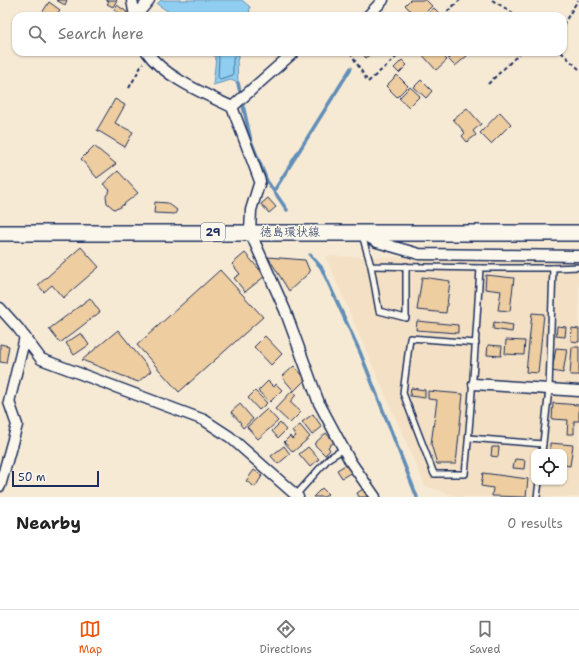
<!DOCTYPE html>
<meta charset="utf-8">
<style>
:root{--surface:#fff;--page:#f2f2f2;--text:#222;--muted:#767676;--line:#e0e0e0;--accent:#ea580c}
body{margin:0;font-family:"Shantell Sans","Klee One",sans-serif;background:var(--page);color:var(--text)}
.controls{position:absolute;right:12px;bottom:12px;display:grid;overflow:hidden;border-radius:8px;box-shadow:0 1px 3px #0004}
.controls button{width:36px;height:36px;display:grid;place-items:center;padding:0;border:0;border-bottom:1px solid var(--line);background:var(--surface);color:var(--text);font:20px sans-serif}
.scale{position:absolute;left:12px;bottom:10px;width:87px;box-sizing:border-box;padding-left:4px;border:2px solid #1b2f5e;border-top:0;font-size:11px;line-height:14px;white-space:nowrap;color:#1b2f5e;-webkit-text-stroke:3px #fbf7ec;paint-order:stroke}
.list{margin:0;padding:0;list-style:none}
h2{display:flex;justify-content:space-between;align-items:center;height:52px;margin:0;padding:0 16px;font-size:17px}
h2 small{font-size:13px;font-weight:400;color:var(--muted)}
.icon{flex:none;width:22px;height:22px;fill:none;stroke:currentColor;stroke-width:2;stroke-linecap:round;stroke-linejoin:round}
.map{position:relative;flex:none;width:579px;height:497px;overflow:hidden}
.search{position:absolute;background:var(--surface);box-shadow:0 1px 3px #0004;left:12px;right:12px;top:12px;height:44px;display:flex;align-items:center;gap:10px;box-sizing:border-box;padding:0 14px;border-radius:12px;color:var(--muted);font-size:15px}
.sheet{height:112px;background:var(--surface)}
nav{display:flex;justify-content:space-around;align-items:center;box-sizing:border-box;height:56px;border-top:1px solid var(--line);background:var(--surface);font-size:11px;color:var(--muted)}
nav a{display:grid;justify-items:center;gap:2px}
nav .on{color:var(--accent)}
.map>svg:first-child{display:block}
.built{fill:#f4e1c5;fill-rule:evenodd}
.water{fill:#8fcef0;stroke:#618eb6}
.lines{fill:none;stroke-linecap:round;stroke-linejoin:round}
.shore{stroke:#496f98;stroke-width:1}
.stream{stroke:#618eb6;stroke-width:3.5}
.building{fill:#eecda0;stroke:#1b2f5e}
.lane-casing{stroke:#1b2f5e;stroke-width:8}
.street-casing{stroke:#1b2f5e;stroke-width:13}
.primary-casing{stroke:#1b2f5e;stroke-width:18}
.path{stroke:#1b2f5e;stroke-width:2;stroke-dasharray:4 3;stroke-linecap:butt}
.lane{stroke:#fbf7ec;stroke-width:5}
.street{stroke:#fbf7ec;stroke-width:10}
.primary{stroke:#fbf7ec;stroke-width:15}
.labels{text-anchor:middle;stroke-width:3;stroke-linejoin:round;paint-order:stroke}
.shield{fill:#fbf7ec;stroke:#5e6b89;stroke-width:1}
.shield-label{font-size:11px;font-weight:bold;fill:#1b2f5e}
.street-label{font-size:12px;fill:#1b2f5e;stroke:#fbf7ec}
</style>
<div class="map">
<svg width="579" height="497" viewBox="0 0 579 497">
<rect width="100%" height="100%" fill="#f7ead5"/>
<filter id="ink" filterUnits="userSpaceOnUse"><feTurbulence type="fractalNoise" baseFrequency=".025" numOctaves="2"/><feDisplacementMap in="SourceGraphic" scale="8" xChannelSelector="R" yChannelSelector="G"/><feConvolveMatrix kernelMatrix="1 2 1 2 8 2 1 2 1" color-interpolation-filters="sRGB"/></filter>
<g filter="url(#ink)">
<!-- built -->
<path class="built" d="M325,256L579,261V497H458L425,486ZM534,452H564V482H534Z"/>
<!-- water -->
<g class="water">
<polygon points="161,0 242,0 250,7 249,16 175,16 157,4"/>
<polygon points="209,52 240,52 237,61 238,83 231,80 213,85 216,57"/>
</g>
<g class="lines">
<!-- shore -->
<polyline class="shore" points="216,52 219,57 218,77 220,79 233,75 233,60 236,52"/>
<!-- stream -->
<g class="stream">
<polyline points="238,83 251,141 267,181 287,210"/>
<polyline points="274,191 351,68"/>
<polyline points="310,255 321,267 360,352 417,497"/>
</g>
</g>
<!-- building -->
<g class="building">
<polygon points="56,0 67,0 65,5"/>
<polygon points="106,0 117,0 113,7 107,4 109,1"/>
<polygon points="410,0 426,0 432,6 422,16 415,16 405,5"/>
<polygon points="49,2 60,10 55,16 40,16"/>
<polygon points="117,5 127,12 125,16 114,10"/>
<polygon points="434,8 440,14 438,16 425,16"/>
<polygon points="361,52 373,52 366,58"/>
<polygon points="420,52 440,52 447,60 436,70"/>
<polygon points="456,52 464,52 467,56 455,66 448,59"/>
<polygon points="402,60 407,65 399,73 394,68"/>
<polygon points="397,75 408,86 397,97 386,86"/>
<polygon points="421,80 432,91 426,98 414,87"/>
<polygon points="410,87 420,96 409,107 399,98"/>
<polygon points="115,99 125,105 115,123 133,132 125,147 97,130"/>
<polygon points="467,108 481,124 473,131 476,135 467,142 462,136 465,133 453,119"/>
<polygon points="500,112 511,124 491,144 480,133"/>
<polygon points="94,146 116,164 97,178 81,159"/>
<polygon points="118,171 138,193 119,208 114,209 107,203 106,196 110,190 103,184"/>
<polygon points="268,198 276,207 269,213 261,204"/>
<polygon points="155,202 168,203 177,210 175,214 154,213"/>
<polygon points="81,247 99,267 63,298 52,285 44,292 38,285"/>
<polygon points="245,253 265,276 245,292 234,278 240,274 232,264"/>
<polygon points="268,257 305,260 310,272 289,291"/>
<polygon points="220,270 263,317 179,392 137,345"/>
<polygon points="486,275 514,278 510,311 498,310 501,291 485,289"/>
<polygon points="422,277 450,281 446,313 417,310"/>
<polygon points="90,298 100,312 60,343 49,329"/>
<polygon points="532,313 544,314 538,373 526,372"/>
<polygon points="417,321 458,325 458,333 416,330"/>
<polygon points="494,322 513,325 512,332 493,329"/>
<polygon points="557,326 566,327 565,337 556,336"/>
<polygon points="572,328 579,329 579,342 571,341"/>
<polygon points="118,330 151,371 138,382 82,360"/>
<polygon points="81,333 89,345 74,355 66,343"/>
<polygon points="265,336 282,354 271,365 254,347"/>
<polygon points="506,340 525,341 524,355 505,354"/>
<polygon points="0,344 9,346 6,363 0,362"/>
<polygon points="488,345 502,346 501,356 487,355"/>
<polygon points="572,347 579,347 579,375 570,375"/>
<polygon points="556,348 567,349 563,373 552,371"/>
<polygon points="294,366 306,379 294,391 282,377"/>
<polygon points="268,381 274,387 276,384 282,390 270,402 258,391"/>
<polygon points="411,388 425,390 425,398 410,396"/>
<polygon points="255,391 267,403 259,410 248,398"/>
<polygon points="292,391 296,395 290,402 301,412 290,423 275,409"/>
<polygon points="428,391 463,394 456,464 437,464 431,444 437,400 428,399"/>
<polygon points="553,403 579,405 579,421 574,421 574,434 567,434 568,420 552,419"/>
<polygon points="240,404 253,419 243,428 240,424 241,423 231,412"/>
<polygon points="267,409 278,421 258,439 247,427"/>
<polygon points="313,414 322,427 312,435 302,422"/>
<polygon points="280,423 286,430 278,438 272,431"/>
<polygon points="300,425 310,437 293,452 284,442 290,436 292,439 296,436 292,431"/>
<polygon points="326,433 334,442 328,447 330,450 325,455 314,444"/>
<polygon points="550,443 573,445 570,466 564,465 564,452 550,452"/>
<polygon points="284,446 290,454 278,464 271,456"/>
<polygon points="308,447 319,459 310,467 299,454"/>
<polygon points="492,447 499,447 498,457 491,456"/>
<polygon points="515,459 525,460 524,469 513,468"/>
<polygon points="347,464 352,472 342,478 337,470"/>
<polygon points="254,470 262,476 255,487 246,481"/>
<polygon points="483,473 528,479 526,497 492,496 493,488 481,486"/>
<polygon points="322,488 328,494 324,497 313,497"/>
<polygon points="363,489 368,497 359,497 357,493"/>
</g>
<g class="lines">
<!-- lane casing -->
<g class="lane-casing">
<g id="lane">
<path d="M362,235L371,266L480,268C476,337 472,405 465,474H434L403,393L410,338L476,343"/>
<polyline points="371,266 379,311 406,318 406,266"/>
<polyline points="480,268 553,268 549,389 542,452"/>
<polyline points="553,268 579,267"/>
<polyline points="469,438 543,444"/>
<polyline points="296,495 329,458 344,449"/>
<polyline points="537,497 539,482"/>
</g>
</g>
<!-- street casing -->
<g class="street-casing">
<g id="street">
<polyline points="132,0 135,16"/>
<polyline points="136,16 149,0"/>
<polyline points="368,16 383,0"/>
<path d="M147,52C164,77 205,94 232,107L260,181L251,210L250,232L285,310L319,403L350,461L375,497"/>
<polyline points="232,107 294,52"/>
<polyline points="363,234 377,242 419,254 579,256"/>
<polyline points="0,308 18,328 41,359 204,420 230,437 298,497"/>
<polyline points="474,384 579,391"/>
<polyline points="0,486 17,425 9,402 25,337"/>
</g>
</g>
<!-- primary casing -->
<g class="primary-casing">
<polyline id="primary" points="0,233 579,233"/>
</g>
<!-- path -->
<g class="path">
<polyline points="492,0 518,16"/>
<polyline points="442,16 460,0"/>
<polyline points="563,25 578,0"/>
<polyline points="350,52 368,82 402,52"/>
<polyline points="561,52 579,69"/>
<polyline points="488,84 521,52"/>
<polyline points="129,88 143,63"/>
</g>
<!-- lane -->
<use href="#lane" class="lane"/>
<!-- street -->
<use href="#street" class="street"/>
<!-- primary -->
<use href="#primary" class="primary"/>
</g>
</g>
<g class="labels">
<!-- shield labels -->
<rect class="shield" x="201" y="223" width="24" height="18" rx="3"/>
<g class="shield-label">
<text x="213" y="236">29</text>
</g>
<!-- street labels -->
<g class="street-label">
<text x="290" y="236">徳島環状線</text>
</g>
</g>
</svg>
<div class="controls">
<button><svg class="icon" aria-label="locate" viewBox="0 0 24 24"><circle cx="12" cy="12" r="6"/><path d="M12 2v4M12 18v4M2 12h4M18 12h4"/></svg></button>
</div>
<div class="scale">50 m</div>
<div class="search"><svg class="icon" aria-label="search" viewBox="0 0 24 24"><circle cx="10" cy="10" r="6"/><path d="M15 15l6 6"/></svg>Search here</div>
</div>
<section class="sheet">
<h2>Nearby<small>0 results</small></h2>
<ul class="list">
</ul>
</section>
<nav>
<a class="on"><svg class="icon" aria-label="map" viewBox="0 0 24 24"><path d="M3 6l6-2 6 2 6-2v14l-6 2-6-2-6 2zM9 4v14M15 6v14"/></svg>Map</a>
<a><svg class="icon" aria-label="directions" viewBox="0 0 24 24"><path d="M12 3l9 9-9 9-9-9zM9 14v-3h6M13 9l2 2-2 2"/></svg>Directions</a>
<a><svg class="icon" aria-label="saved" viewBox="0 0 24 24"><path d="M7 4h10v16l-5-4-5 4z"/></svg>Saved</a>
</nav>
